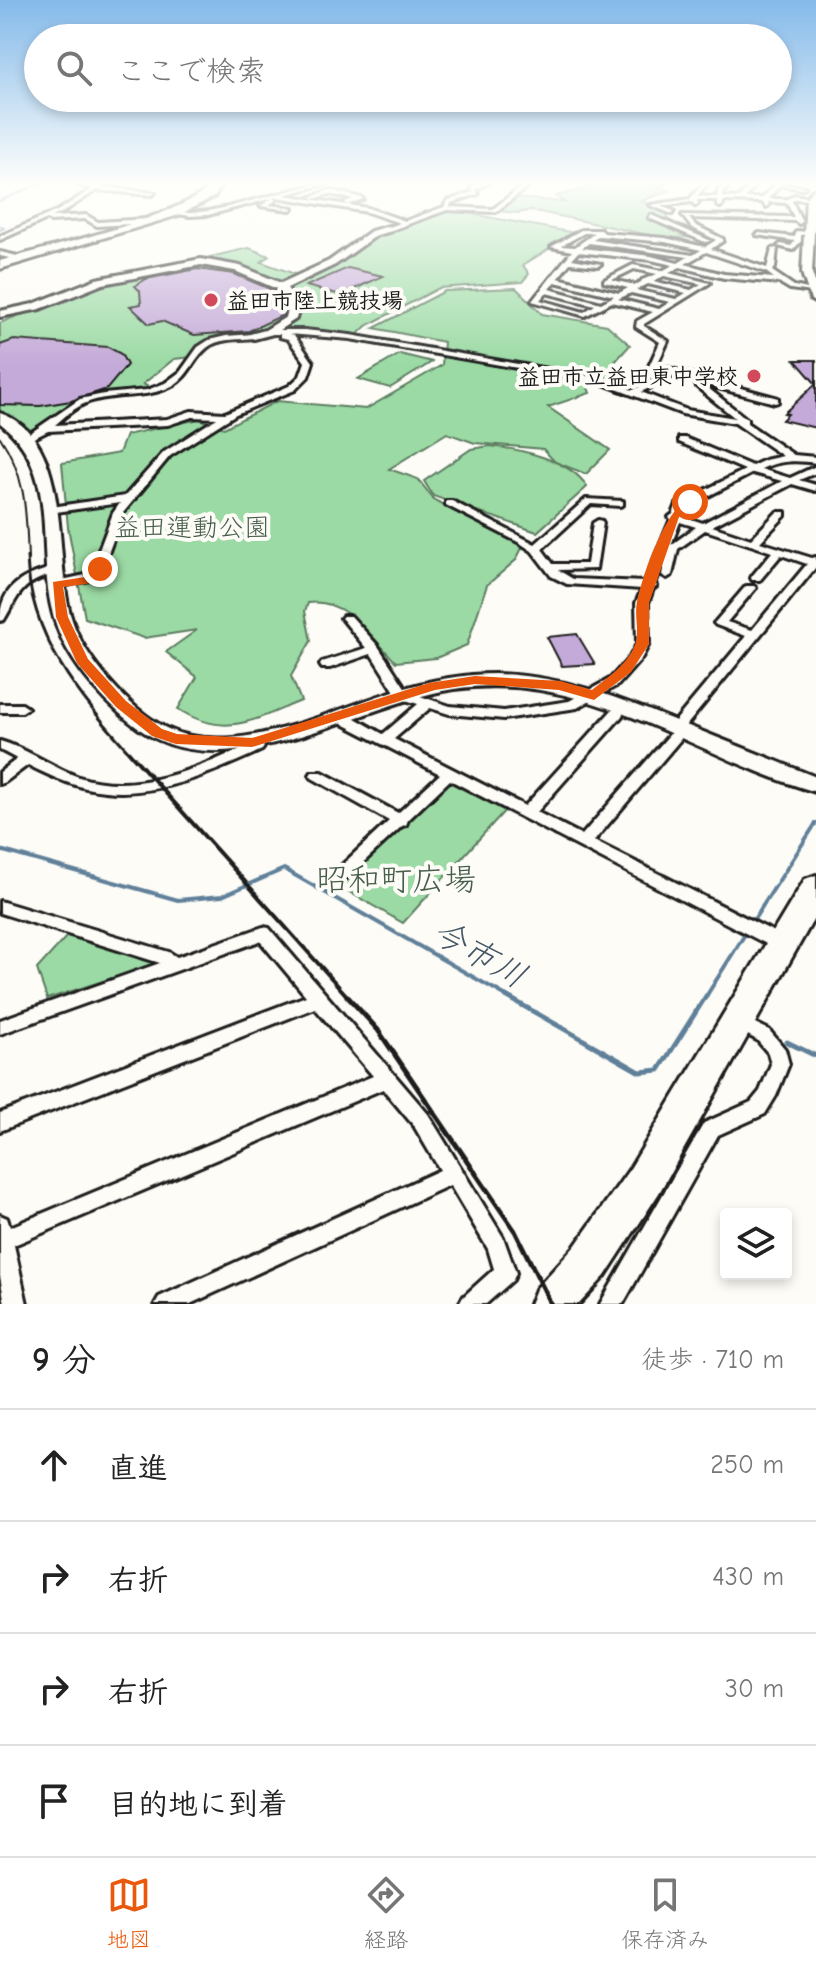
<!DOCTYPE html>
<html lang="ja">
<meta charset="utf-8">
<style>
:root{--surface:#fff;--page:#f6f6f6;--text:#222;--muted:#767676;--line:#e0e0e0;--accent:#ea580c}
body{margin:0;font-family:"Comic Neue","Klee One",sans-serif;background:var(--page);color:var(--text)}
.controls{position:absolute;right:24px;bottom:24px;display:grid;overflow:hidden;border-radius:8px;box-shadow:0 4px 12px #0003}
.controls button{width:72px;height:72px;display:grid;place-items:center;padding:0;border:0;border-bottom:2px solid var(--line);background:var(--surface);color:var(--text);font:40px sans-serif}
.stop{position:absolute;width:24px;height:24px;margin:-18px;border:6px solid #ea580c;border-radius:50%;background:#fff}
.stop.end{background:#ea580c;border-color:#fff;box-shadow:0 2px 8px #0008}
.list{margin:0;padding:0;list-style:none}
h2{display:flex;justify-content:space-between;align-items:center;height:104px;margin:0;padding:0 32px;font-size:34px}
h2 small{font-size:26px;font-weight:400;color:var(--muted)}
.list li{display:grid;grid-template-columns:52px 1fr auto;gap:24px;align-items:center;box-sizing:border-box;height:112px;padding:0 32px;border-top:2px solid var(--line)}
.list b{display:block;font-size:30px;white-space:nowrap}
.list em{font-size:26px;font-style:normal;color:var(--muted)}
.icon{flex:none;width:44px;height:44px;fill:none;stroke:currentColor;stroke-width:2;stroke-linecap:round;stroke-linejoin:round}
.map{position:relative;flex:none;width:816px;height:1304px;overflow:hidden}
.search{position:absolute;background:var(--surface);box-shadow:0 4px 12px #0003;left:24px;right:24px;top:24px;height:88px;display:flex;align-items:center;gap:20px;box-sizing:border-box;padding:0 28px;border-radius:44px;color:var(--muted);font-size:30px}
.sheet{height:552px;background:var(--surface)}
nav{display:flex;justify-content:space-around;align-items:center;box-sizing:border-box;height:112px;border-top:2px solid var(--line);background:var(--surface);font-size:22px;color:var(--muted)}
nav a{display:grid;justify-items:center;gap:4px}
nav .on{color:var(--accent)}
.map>svg:first-child{display:block}
.green{fill:#9bdaa4;stroke:#5c7b60;stroke-width:2}
.lines{fill:none;stroke-linecap:round;stroke-linejoin:round}
.stream-far2{stroke:#618099;stroke-width:2}
.stream-far1{stroke:#618099;stroke-width:4}
.stream{stroke:#618099;stroke-width:5}
.building{fill:#c4aad8;stroke:#1c1c1c;stroke-width:2}
.street-casing{stroke:#1c1c1c;stroke-width:6}
.secondary-casing{stroke:#1c1c1c;stroke-width:6}
.highway-casing{stroke:#1c1c1c;stroke-width:6}
.street{fill:#fdfcf7;fill-rule:evenodd}
.secondary{fill:#fdfcf7;fill-rule:evenodd}
.highway{fill:#fdfcf7;fill-rule:evenodd}
.rail-far3{stroke:#1c1c1c;stroke-width:2}
.rail-far2{stroke:#1c1c1c;stroke-width:3}
.rail-far1{stroke:#1c1c1c;stroke-width:4}
.rail{stroke:#1c1c1c;stroke-width:5}
.route{fill:#ea580c}
.poi-dot{fill:#d1495b;stroke:#fdfcf7;stroke-width:3}
.labels{text-anchor:middle;stroke-width:8;stroke-linejoin:round;paint-order:stroke}
.far-poi-label{font-size:22px;font-weight:bold;fill:#1c1c1c;stroke:#fdfcf7;text-anchor:start}
.park-label{font-size:26px;fill:#485e4c;stroke:#fdfcf7}
.near-park-label{font-size:32px;fill:#485e4c;stroke:#fdfcf7}
.near-water-label{font-size:34px;font-style:italic;fill:#445665;stroke:#fdfcf7}
</style>
<div class="map">
<svg width="816" height="1304" viewBox="0 0 816 1304">
<rect width="100%" height="100%" fill="#fdfcf7"/>
<filter id="ink" filterUnits="userSpaceOnUse"><feTurbulence type="fractalNoise" baseFrequency=".0125" numOctaves="2"/><feDisplacementMap in="SourceGraphic" scale="16" xChannelSelector="R" yChannelSelector="G"/><feConvolveMatrix kernelMatrix="1 2 1 2 8 2 1 2 1" color-interpolation-filters="sRGB"/></filter>
<g filter="url(#ink)">
<!-- green -->
<g class="green">
<polygon points="590,183 669,183 658,187 669,191 641,201 674,213 666,218 697,237 664,238 530,210 519,213 497,211 516,198 564,202 556,196 585,189"/>
<path d="M444,209L575,233L523,265L529,274L522,282L439,288L366,326L355,337L307,331L207,343L193,357L174,359L143,384L154,390C126,393 96,393 70,405C56,412 48,428 33,431L0,412V323L97,283L249,248L269,256L261,262L306,278L352,254L377,234Z"/>
<path d="M516,288L542,314L607,325L630,345L612,365L629,376L586,382L590,393L548,407L610,450L586,474L555,462L543,449L475,443L447,433L389,469L418,479L434,500L511,536L522,548L516,560L487,585L467,645L436,658L396,662C371,637 346,597 308,603L305,611L311,641L291,676L301,701C254,720 225,739 178,709L197,677L166,652L197,630L144,638L85,618L68,527L62,463L119,453L126,435L199,419L224,428L277,401L366,409L442,365L444,342L374,328L445,291Z"/>
<polygon points="400,354 432,362 390,388 358,379"/>
<path d="M490,446C519,449 572,460 587,487L537,532L433,496L424,481L471,449Z"/>
<polygon points="448,779 507,808 403,923 339,886"/>
<polygon points="67,936 156,964 47,999 37,969"/>
</g>
<g class="lines">
<!-- stream-far2 -->
<g class="stream-far2">
<polyline points="0,201 41,183"/>
<polyline points="0,226 4,228 0,230"/>
</g>
<!-- stream-far1 -->
<g class="stream-far1">
<polyline points="0,850 178,900 222,896 284,869 510,998"/>
<polyline points="751,924 816,823"/>
<polyline points="705,998 747,931"/>
</g>
<!-- stream -->
<g class="stream">
<polyline points="506,996 640,1072 659,1070 706,996"/>
<polyline points="787,1042 816,1056"/>
</g>
</g>
<!-- building -->
<g class="building">
<polygon points="348,268 383,276 341,295 306,286"/>
<polygon points="197,269 234,274 275,291 285,306 283,315 249,331 194,335 162,321 149,324 130,306 141,304 140,291 135,286 146,279"/>
<polygon points="14,340 108,347 121,354 127,365 107,389 71,401 40,406 0,405 0,345"/>
<polygon points="795,360 816,360 816,428 782,420 788,414 784,413 816,384"/>
<polygon points="577,634 595,664 562,666 547,637"/>
</g>
<g class="lines">
<!-- street casing -->
<g class="street-casing">
<g id="street">
<polygon points="74,183 155,193 152,195 97,190 63,212 52,217 86,215 98,222 147,219 150,221 147,223 97,226 85,219 50,221 47,219 0,240 0,236 59,210 92,189"/>
<polygon points="319,183 328,183 284,195 368,208 405,221 444,207 447,201 473,192 471,187 481,183 488,183 476,189 478,194 451,203 450,207 493,209 526,183 532,183 496,212 447,210 389,231 387,228 400,223 367,212 277,197 208,215 190,216 172,213 175,211 190,213 208,211 228,207"/>
<path d="M703,183H708L697,196L717,197L718,190L727,183H732L723,192V197L739,198L752,183H757L745,198H762L775,185L772,183L805,187L802,189L780,185L768,199H788L794,195L813,198L810,200L795,199L792,201L802,222L799,224L795,221L689,218L695,225L723,239V241L711,249L767,268L772,249L777,248L775,268L772,271L794,286L812,290V292L790,289L780,283L724,278L680,267L669,273L710,283L644,324V326L668,341L657,365L778,398V402L775,403L703,384L747,419V423L794,455L816,457V463C796,460 780,460 761,469L790,478L816,466V473L799,480L816,485V491L792,484L712,526L751,539L777,512H785V516L760,542L812,558L816,557V567L681,732L677,733L682,737L680,740L594,841L790,940L792,945L790,950L784,952L778,950L450,780L408,820L406,825L402,826L337,887L332,889L327,887L324,883L327,879L389,821L312,778L310,775L312,772H322L398,813L440,774L343,724L335,714L341,710L383,734L418,704L399,698L371,654L330,668H322L320,665L322,662L366,648L343,620L341,618L343,616H351L378,646L408,692L450,706L504,711L569,701L610,679L630,657L637,644L636,603L642,589L567,584L551,576L532,551L520,543L446,505V501H452L535,544L586,499L623,501V505L620,506L591,504L542,549L553,564H587L593,523L598,520L602,521L603,523L596,569L558,570L573,579L645,582L671,519L669,517L673,514L677,504L745,470L679,442V438H685L752,466L765,460L783,456L735,423L682,414L598,382L350,339L289,334L294,335L313,362L308,377L295,390L236,414L170,456L123,513L99,578L57,587L51,584L53,582L90,574L113,513L120,503L49,513L45,512V508L125,496L164,452L217,418L192,417L168,425L48,431L30,440H24L23,438L80,399L104,394L147,390L165,383L180,372L198,347L209,340L226,336L254,334L258,336L254,338C240,340 223,338 211,345C194,355 190,377 172,386C145,400 113,392 86,403C74,408 64,417 55,425L167,419L191,411L225,413L289,386L300,376L305,362L288,339L280,337V334H266L265,332L269,330H305L350,335L600,378L633,390L666,373L649,366L660,342L636,327L637,321L653,312L612,302L585,316L532,301L572,251L551,247L581,230H601L604,233L665,238L705,247L716,240L691,227L682,215L794,217L787,203L768,202L769,205L766,207L762,202L723,201V205L720,207L717,205V200H697L698,204L695,206L692,202L660,206L674,211L672,214L650,205L690,199ZM584,233H595L575,247L561,246ZM599,236L665,242L701,250L693,255L593,240ZM589,243L688,257L678,263L651,256L582,248ZM578,252L651,260L673,265L662,271L633,265L604,280V282L628,288L619,293L558,278L570,263L598,266L601,264L572,259ZM706,252L766,272L774,278L724,274L685,264ZM634,269L657,274L642,280L641,282L635,285L612,280ZM664,276L701,284L691,290L653,281ZM555,282L614,296L601,303L549,289ZM648,284L686,293L676,299L636,290ZM546,293L595,305L584,312L540,300ZM631,293L670,302L659,309L618,299ZM674,376L700,383L696,385L697,387L735,418L687,410L641,392ZM753,473L782,481L703,523L682,516L685,508ZM680,522L696,527L671,545ZM705,530L772,552L752,576L751,578L752,580H760L781,555L807,564L752,630L727,622L754,590L756,588L754,586H746L716,621L714,623L716,625L746,636L671,726L669,729L674,733L670,734L582,835L537,812L622,716L623,713L622,710H612L525,806L394,739L430,708L449,714L504,719L577,708L618,685L641,659L649,644L648,603L653,589L657,586L655,584L665,558L662,575L667,578L672,575L678,549Z"/>
<polygon points="329,190 362,198 363,199 347,205 345,202 353,199 329,194 314,199 311,197"/>
<polygon points="273,198 276,200 269,205 293,208 290,210 260,206"/>
<polygon points="651,215 709,240 710,241 705,242 649,218"/>
<polygon points="815,223 816,223 816,230 812,225"/>
<polygon points="798,231 812,233 801,235 801,241 793,250 778,246 781,244 791,246 795,241 756,235 759,233 795,237 795,233"/>
<polygon points="0,252 22,257 23,258 20,260 0,256"/>
<path d="M55,567L59,568L60,570L59,572C22,583 22,589 4,620L0,621C0,586 24,575 55,567Z"/>
<polygon points="0,704 22,704 28,708 22,712 0,712"/>
<path d="M252,739L257,740L264,747L262,750C214,772 159,797 105,791C78,789 52,777 28,765L5,782L0,784V772L17,759L0,750V741C28,749 51,767 79,777C135,795 197,769 247,746L245,743L247,740Z"/>
<polygon points="0,901 169,952 177,957 263,927 269,928 428,1114 503,1237 516,1273 513,1280 486,1304 459,1304 463,1297 494,1269 488,1249 450,1185 190,1304 155,1304 159,1297 440,1170 414,1126 383,1089 14,1245 27,1304 5,1304 0,1276 0,1215 7,1218 10,1227 373,1076 315,1008 0,1131 0,1113 306,996 260,941 0,1034 0,1020 160,963 0,913"/>
<polygon points="739,1015 769,1030 785,1049 789,1064 776,1096 765,1114 718,1135 623,1304 600,1304 704,1123 751,1102 760,1091 771,1064 768,1053 757,1040 733,1027 730,1022 733,1017"/>
</g>
</g>
<!-- secondary casing -->
<g class="secondary-casing">
<g id="secondary">
<polygon points="813,190 816,190 812,273 816,285 816,303 811,300 802,273 806,198"/>
<polygon points="389,226 392,231 377,235 335,265 287,288 299,307 296,319 273,334 254,339 248,336 250,334 265,330 286,317 289,307 277,289 235,271 201,265 103,284 40,309 0,317 0,311 33,304 96,279 201,259 240,266 281,283 329,261 371,231"/>
<path d="M0,413C75,439 52,561 72,620C84,658 130,710 166,728C233,760 329,711 394,691C427,681 461,674 495,674C562,675 620,699 681,723C726,741 771,759 816,777V792C694,757 588,669 454,689C357,703 221,798 130,722C99,697 66,658 55,621C33,553 64,473 0,423Z"/>
</g>
</g>
<!-- highway casing -->
<g class="highway-casing">
<g id="highway">
<path d="M212,183H222L215,196L179,215L0,269V261C40,249 194,214 212,183Z"/>
<polygon points="816,875 816,915 659,1193 605,1276 579,1304 530,1304 536,1289 575,1246 631,1167 805,879"/>
</g>
</g>
<!-- street -->
<use href="#street" class="street"/>
<!-- secondary -->
<use href="#secondary" class="secondary"/>
<!-- highway -->
<use href="#highway" class="highway"/>
<!-- rail-far3 -->
<path class="rail-far3" d="M0,437C27,477 26,513 28,559"/>
<!-- rail-far2 -->
<path class="rail-far2" d="M27,557C30,638 79,696 130,753"/>
<!-- rail-far1 -->
<polyline class="rail-far1" points="128,751 349,998"/>
<!-- rail -->
<polyline class="rail" points="347,996 378,1030 515,1231 551,1304"/>
</g>
</g>
<!-- sky -->
<linearGradient id="sky" x2="0" y2="1"><stop stop-color="#84baea"/><stop offset="0.5" stop-color="#fefefb"/><stop offset="1" stop-color="#fefefb" stop-opacity="0"/></linearGradient>
<rect width="816" height="365" fill="url(#sky)"/>
<!-- route -->
<path class="route" d="M690,498L695,502L679,517L649,603V644L631,672L594,700L559,690L475,684L435,690L252,747L176,744L152,736L116,707L77,663L56,617L53,582L85,577L96,567H104V572L93,583L63,587L68,617L88,659L126,701L162,729L177,734L252,738L429,683L475,676L560,681L592,690C608,677 627,665 635,645C640,633 634,615 637,602C642,576 666,507 690,498Z"/>
<!-- markers -->
<g class="poi-dot">
<circle cx="211" cy="300" r="8"/>
<circle cx="754" cy="376" r="8"/>
</g>
<g class="labels">
<!-- far-poi labels -->
<g class="far-poi-label">
<text x="227" y="308">益田市陸上競技場</text>
<text x="738" y="384" text-anchor="end">益田市立益田東中学校</text>
</g>
<!-- park labels -->
<g class="park-label">
<text x="192" y="536">益田運動公園</text>
</g>
<!-- near-park labels -->
<g class="near-park-label">
<text x="396" y="890">昭和町広場</text>
</g>
<!-- near-water labels -->
<g class="near-water-label">
<text transform="translate(480 953) rotate(30)" y="12">今市川</text>
</g>
</g>
</svg>
<div class="controls">
<button><svg class="icon" aria-label="layers" viewBox="0 0 24 24"><path d="M12 4l9 5-9 5-9-5zM3 14l9 5 9-5"/></svg></button>
</div>
<div class="stop" style="left:690px;top:502px"></div>
<div class="stop end" style="left:100px;top:569px"></div>
<div class="search"><svg class="icon" aria-label="search" viewBox="0 0 24 24"><circle cx="10" cy="10" r="6"/><path d="M15 15l6 6"/></svg>ここで検索</div>
</div>
<section class="sheet">
<h2>9 分<small>徒歩 · 710 m</small></h2>
<ul class="list">
<li><svg class="icon" aria-label="ahead" viewBox="0 0 24 24"><path d="M12 20V5M6 11l6-6 6 6"/></svg><div><b>直進</b></div><em>250 m</em></li>
<li><svg class="icon" aria-label="right" viewBox="0 0 24 24"><path d="M7 20v-9h11M14 6l5 5-5 5"/></svg><div><b>右折</b></div><em>430 m</em></li>
<li><svg class="icon" aria-label="right" viewBox="0 0 24 24"><path d="M7 20v-9h11M14 6l5 5-5 5"/></svg><div><b>右折</b></div><em>30 m</em></li>
<li><svg class="icon" aria-label="arrive" viewBox="0 0 24 24"><path d="M6 21V4h12l-3 4 3 4H6"/></svg><div><b>目的地に到着</b></div></li>
</ul>
</section>
<nav>
<a class="on"><svg class="icon" aria-label="map" viewBox="0 0 24 24"><path d="M3 6l6-2 6 2 6-2v14l-6 2-6-2-6 2zM9 4v14M15 6v14"/></svg>地図</a>
<a><svg class="icon" aria-label="directions" viewBox="0 0 24 24"><path d="M12 3l9 9-9 9-9-9zM9 14v-3h6M13 9l2 2-2 2"/></svg>経路</a>
<a><svg class="icon" aria-label="saved" viewBox="0 0 24 24"><path d="M7 4h10v16l-5-4-5 4z"/></svg>保存済み</a>
</nav>
